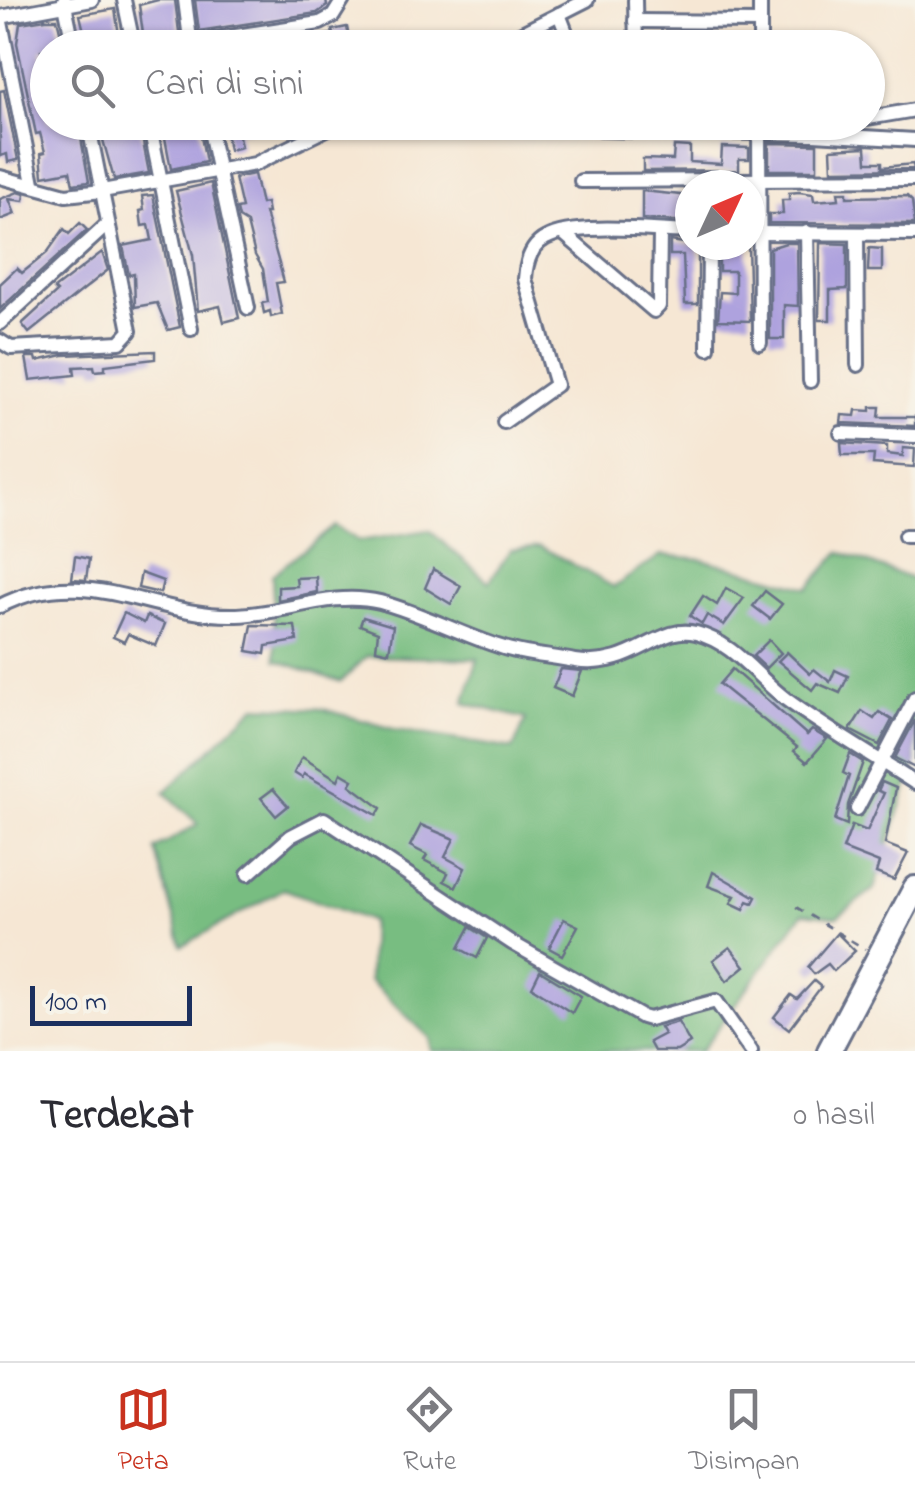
<!DOCTYPE html>
<html lang="id">
<style>
:root{--surface:#fff;--page:#f2f2f3;--text:#2b2b33;--muted:#7c7c81;--line:#e1e1e2;--accent:#c8321e}
body{margin:0;font-family:"Indie Flower",sans-serif;background:var(--page);color:var(--text)}
.compass{position:absolute;left:675px;top:170px;width:90px;height:90px;border-radius:50%;background:var(--surface);box-shadow:0 2px 8px #0004;rotate:46deg}
.scale{position:absolute;left:30px;bottom:25px;width:162px;box-sizing:border-box;padding-left:10px;border:5px solid #1b2f5e;border-top:0;font-size:28px;line-height:35px;white-space:nowrap;color:#1b2f5e;-webkit-text-stroke:8px #f7f3e8;paint-order:stroke}
.list{margin:0;padding:0;list-style:none}
h2{display:flex;justify-content:space-between;align-items:center;height:130px;margin:0;padding:0 40px;font-size:42px}
h2 small{font-size:32px;font-weight:400;color:var(--muted)}
.icon{flex:none;width:55px;height:55px;fill:none;stroke:currentColor;stroke-width:2;stroke-linecap:round;stroke-linejoin:round}
.map{position:relative;flex:none;width:915px;height:1051px;overflow:hidden}
.search{position:absolute;background:var(--surface);box-shadow:0 2px 8px #0004;left:30px;right:30px;top:30px;height:110px;display:flex;align-items:center;gap:25px;box-sizing:border-box;padding:0 35px;border-radius:55px;color:var(--muted);font-size:38px}
.sheet{height:310px;background:var(--surface)}
nav{display:flex;justify-content:space-around;align-items:center;box-sizing:border-box;height:140px;border-top:2px solid var(--line);background:var(--surface);font-size:28px;color:var(--muted)}
nav a{display:grid;justify-items:center;gap:5px}
nav .on{color:var(--accent)}
.map>svg:first-child{display:block}
.forest{fill:#78bd81;stroke:#4a7670;stroke-width:2.5}
.building{fill:#aea2de}
.lines{fill:none;stroke-linecap:round;stroke-linejoin:round}
.street-casing{stroke:#686f87;stroke-width:18}
.highway-casing{stroke:#686f87;stroke-width:28}
.path{stroke:#686f87;stroke-width:2.5;stroke-dasharray:8 8;stroke-linecap:butt}
.street{stroke:#fff;stroke-width:12}
.highway{stroke:#fff;stroke-width:22}
</style>
<div class="map">
<svg width="915" height="1051" viewBox="0 0 915 1051">
<rect width="100%" height="100%" fill="#f7f3e8"/>
<filter id="ink" filterUnits="userSpaceOnUse"><feTurbulence type="fractalNoise" baseFrequency=".01" numOctaves="2"/><feDisplacementMap in="SourceGraphic" scale="20" xChannelSelector="R" yChannelSelector="G"/><feConvolveMatrix kernelMatrix="1 2 1 2 8 2 1 2 1" color-interpolation-filters="sRGB"/></filter>
<filter id="wash" filterUnits="userSpaceOnUse"><feTurbulence type="fractalNoise" baseFrequency=".0048" numOctaves="4" result="noise"/><feDisplacementMap in="SourceGraphic" scale="40" xChannelSelector="R" yChannelSelector="G"/><feGaussianBlur stdDeviation="2.25" result="paint"/><feColorMatrix in="noise" values="0 0 0 0 0 0 0 0 0 0 0 0 0 0 0 0 0 1.4 0 .05"/><feComposite in="paint" operator="in"/></filter>
<g filter="url(#wash)">
<rect width="100%" height="100%" fill="#f6e7d4"/>
<!-- forest -->
<polygon class="forest" points="335,526 359,541 429,530 489,582 510,550 540,546 614,587 661,555 702,559 808,588 840,552 915,580 915,763 874,889 837,917 803,913 701,1051 431,1051 430,1038 369,980 371,921 284,889 182,946 155,849 198,824 165,792 256,706 323,709 397,730 513,749 526,719 464,703 478,659 367,656 341,682 276,660 272,575"/>
<g id="blocks">
<!-- building -->
<g class="building">
<polygon points="158,0 175,0 181,48 145,48 139,5"/>
<polygon points="195,0 326,0 327,6 317,13 199,31"/>
<polygon points="115,9 121,48 88,48 80,15"/>
<polygon points="46,19 57,19 64,48 41,50 48,77 41,83 48,122 78,122 89,182 73,184 70,171 43,176 41,153 45,152 40,133 36,134 17,43 20,23"/>
<polygon points="347,27 351,48 282,48 281,43 298,38 333,34 332,30"/>
<polygon points="4,90 18,160 8,162 7,154 0,156 0,91"/>
<polygon points="98,122 139,122 149,173 114,179"/>
<polygon points="162,122 198,122 206,162 171,169"/>
<polygon points="224,122 267,122 267,129 238,131 241,147 229,150"/>
<polygon points="769,143 817,144 817,170 769,170"/>
<polygon points="674,146 690,147 690,162 721,164 722,147 749,148 749,159 739,159 739,170 643,171 643,159 673,160"/>
<polygon points="866,147 867,162 882,162 882,167 913,164 914,169 832,170 831,149"/>
<polygon points="254,174 261,204 266,203 268,213 265,213 284,282 276,283 282,314 271,317 270,311 264,313 262,303 268,302 263,269 255,255 247,223 239,218 237,209 242,208 235,178"/>
<polygon points="211,183 239,318 224,322 220,306 198,311 193,255 176,191"/>
<polygon points="642,191 690,196 690,222 642,219"/>
<polygon points="18,192 25,194 24,201 9,199 15,214 0,220 0,199"/>
<polygon points="799,192 813,194 814,201 839,199 838,192 847,192 847,197 907,196 912,201 915,224 769,223 769,214 783,214 782,200 789,200 789,193"/>
<polygon points="153,195 180,327 168,330 157,303 135,307 134,274 129,275 123,246 152,240 149,225 142,226 140,211 144,210 142,196"/>
<polygon points="80,223 87,230 0,309 0,284 17,268 22,273 47,253 64,229 69,234"/>
<polygon points="670,241 698,245 698,304 685,304 683,255 670,255"/>
<polygon points="786,243 797,243 798,306 784,305 784,339 770,339 770,248"/>
<polygon points="820,243 847,244 847,289 830,290 830,320 819,320"/>
<polygon points="719,245 748,245 750,321 718,320 720,292 735,293 735,271 719,271"/>
<polygon points="869,248 882,249 882,271 868,271"/>
<polygon points="102,252 108,270 29,333 22,324 57,292 54,289"/>
<polygon points="155,351 155,359 105,365 105,370 95,371 94,366 74,367 75,375 30,380 26,357 36,357 37,361 63,355"/>
<polygon points="871,407 880,407 879,417 915,417 915,426 841,423 842,415 855,416 856,410 871,411"/>
<polygon points="841,443 887,446 887,454 903,456 903,448 915,449 914,467 873,464 874,455 842,455"/>
<polygon points="75,556 89,559 86,580 72,579"/>
<polygon points="433,569 461,586 451,604 425,588"/>
<polygon points="141,573 163,581 160,593 138,588"/>
<polygon points="316,577 317,592 278,600 278,587 297,586 296,578"/>
<polygon points="726,588 744,598 724,625 707,615 702,624 690,616 703,596 717,605"/>
<polygon points="765,591 782,604 770,619 753,606"/>
<polygon points="124,613 144,623 147,616 165,624 156,646 128,634 124,642 113,637"/>
<polygon points="363,617 393,626 389,652 376,649 378,632 360,625"/>
<polygon points="252,625 295,626 297,641 266,646 265,654 247,651"/>
<polygon points="769,640 781,653 766,668 753,656"/>
<polygon points="787,652 810,674 814,669 830,682 835,670 848,676 840,693 817,683 812,690 778,661"/>
<polygon points="561,669 582,671 572,696 553,688"/>
<polygon points="732,669 807,735 812,730 827,739 807,762 794,751 797,747 719,684"/>
<polygon points="862,711 874,719 879,712 892,720 879,745 850,730"/>
<polygon points="915,720 915,768 895,758"/>
<polygon points="850,754 863,762 848,805 847,825 835,820 849,776 843,773"/>
<polygon points="302,757 338,780 341,773 353,780 350,785 381,808 377,815 304,774 302,778 294,773"/>
<polygon points="882,782 896,788 885,844 908,853 894,880 876,873 879,863 843,849 852,825 867,831 884,793 878,791"/>
<polygon points="273,789 288,806 276,816 261,798"/>
<polygon points="421,825 454,839 445,857 465,868 456,887 444,881 448,873 424,860 427,855 410,846"/>
<polygon points="713,872 756,897 753,903 748,901 744,909 731,903 735,896 708,886"/>
<polygon points="564,919 578,926 562,955 549,948"/>
<polygon points="470,927 487,938 477,958 459,948"/>
<polygon points="837,933 855,951 834,971 828,964 814,974 808,967"/>
<polygon points="730,947 745,966 727,981 713,960"/>
<polygon points="540,971 581,996 572,1013 532,987"/>
<polygon points="814,981 821,987 789,1029 774,1017 791,995 797,999"/>
<polygon points="678,1022 690,1043 677,1051 654,1051 649,1042 664,1034 660,1027"/>
</g>
</g>
</g>
<g filter="url(#ink)">
<use href="#blocks" fill-opacity="0" stroke="#686f87" stroke-width="2.5"/>
<g class="lines">
<!-- street casing -->
<g class="street-casing">
<g id="street">
<polyline points="64,0 74,48"/>
<polyline points="124,0 134,48"/>
<polyline points="185,0 191,47"/>
<polyline points="635,0 636,48"/>
<polyline points="559,14 572,48"/>
<polyline points="0,17 33,183"/>
<polyline points="0,17 92,0"/>
<polyline points="635,21 760,22"/>
<polyline points="190,43 320,23 333,16 343,0"/>
<polyline points="492,48 587,0"/>
<polyline points="760,48 760,0"/>
<polyline points="868,118 915,110"/>
<polyline points="149,122 191,329"/>
<polyline points="208,122 248,308"/>
<polyline points="759,122 760,343"/>
<polyline points="603,130 811,134 848,122"/>
<polyline points="814,134 915,140"/>
<polyline points="0,177 66,195 102,191 255,164 341,122"/>
<polyline points="581,181 915,179"/>
<polyline points="807,232 810,381"/>
<polyline points="563,233 654,311 659,306 660,231"/>
<polyline points="750,233 915,234"/>
<polyline points="857,234 858,365"/>
<polyline points="0,323 108,224"/>
<polyline points="0,341 11,348 120,342 130,331 88,122"/>
<polyline points="708,348 709,245"/>
<path d="M504,422L556,385L525,279C526,263 530,246 546,238C574,222 656,231 690,232"/>
<polyline points="841,433 915,436"/>
<polyline points="905,536 915,536"/>
<path d="M0,606C87,561 152,618 237,615C285,614 331,590 380,602C421,613 460,634 501,647C524,655 551,656 575,661C633,670 659,623 696,633C735,643 757,678 787,700C828,730 872,755 915,783"/>
<polyline points="857,809 915,698"/>
<polyline points="248,874 291,836 324,819 512,943 642,1017 649,1019 716,1001 751,1051"/>
</g>
</g>
<!-- highway casing -->
<g class="highway-casing">
<polyline id="highway" points="829,1051 915,888"/>
</g>
<!-- path -->
<polyline class="path" points="796,907 865,949"/>
<!-- street -->
<use href="#street" class="street"/>
<!-- highway -->
<use href="#highway" class="highway"/>
</g>
</g>
</svg>
<svg class="compass" viewBox="-18 -18 36 36"><path d="M0-13l5 13h-10z" fill="#e53935"/><path d="M0 13l5-13h-10z" fill="#7c7c81"/></svg>
<div class="scale">100 m</div>
<div class="search"><svg class="icon" aria-label="search" viewBox="0 0 24 24"><circle cx="10" cy="10" r="6"/><path d="M15 15l6 6"/></svg>Cari di sini</div>
</div>
<section class="sheet">
<h2>Terdekat<small>0 hasil</small></h2>
<ul class="list">
</ul>
</section>
<nav>
<a class="on"><svg class="icon" aria-label="map" viewBox="0 0 24 24"><path d="M3 6l6-2 6 2 6-2v14l-6 2-6-2-6 2zM9 4v14M15 6v14"/></svg>Peta</a>
<a><svg class="icon" aria-label="directions" viewBox="0 0 24 24"><path d="M12 3l9 9-9 9-9-9zM9 14v-3h6M13 9l2 2-2 2"/></svg>Rute</a>
<a><svg class="icon" aria-label="saved" viewBox="0 0 24 24"><path d="M7 4h10v16l-5-4-5 4z"/></svg>Disimpan</a>
</nav>
